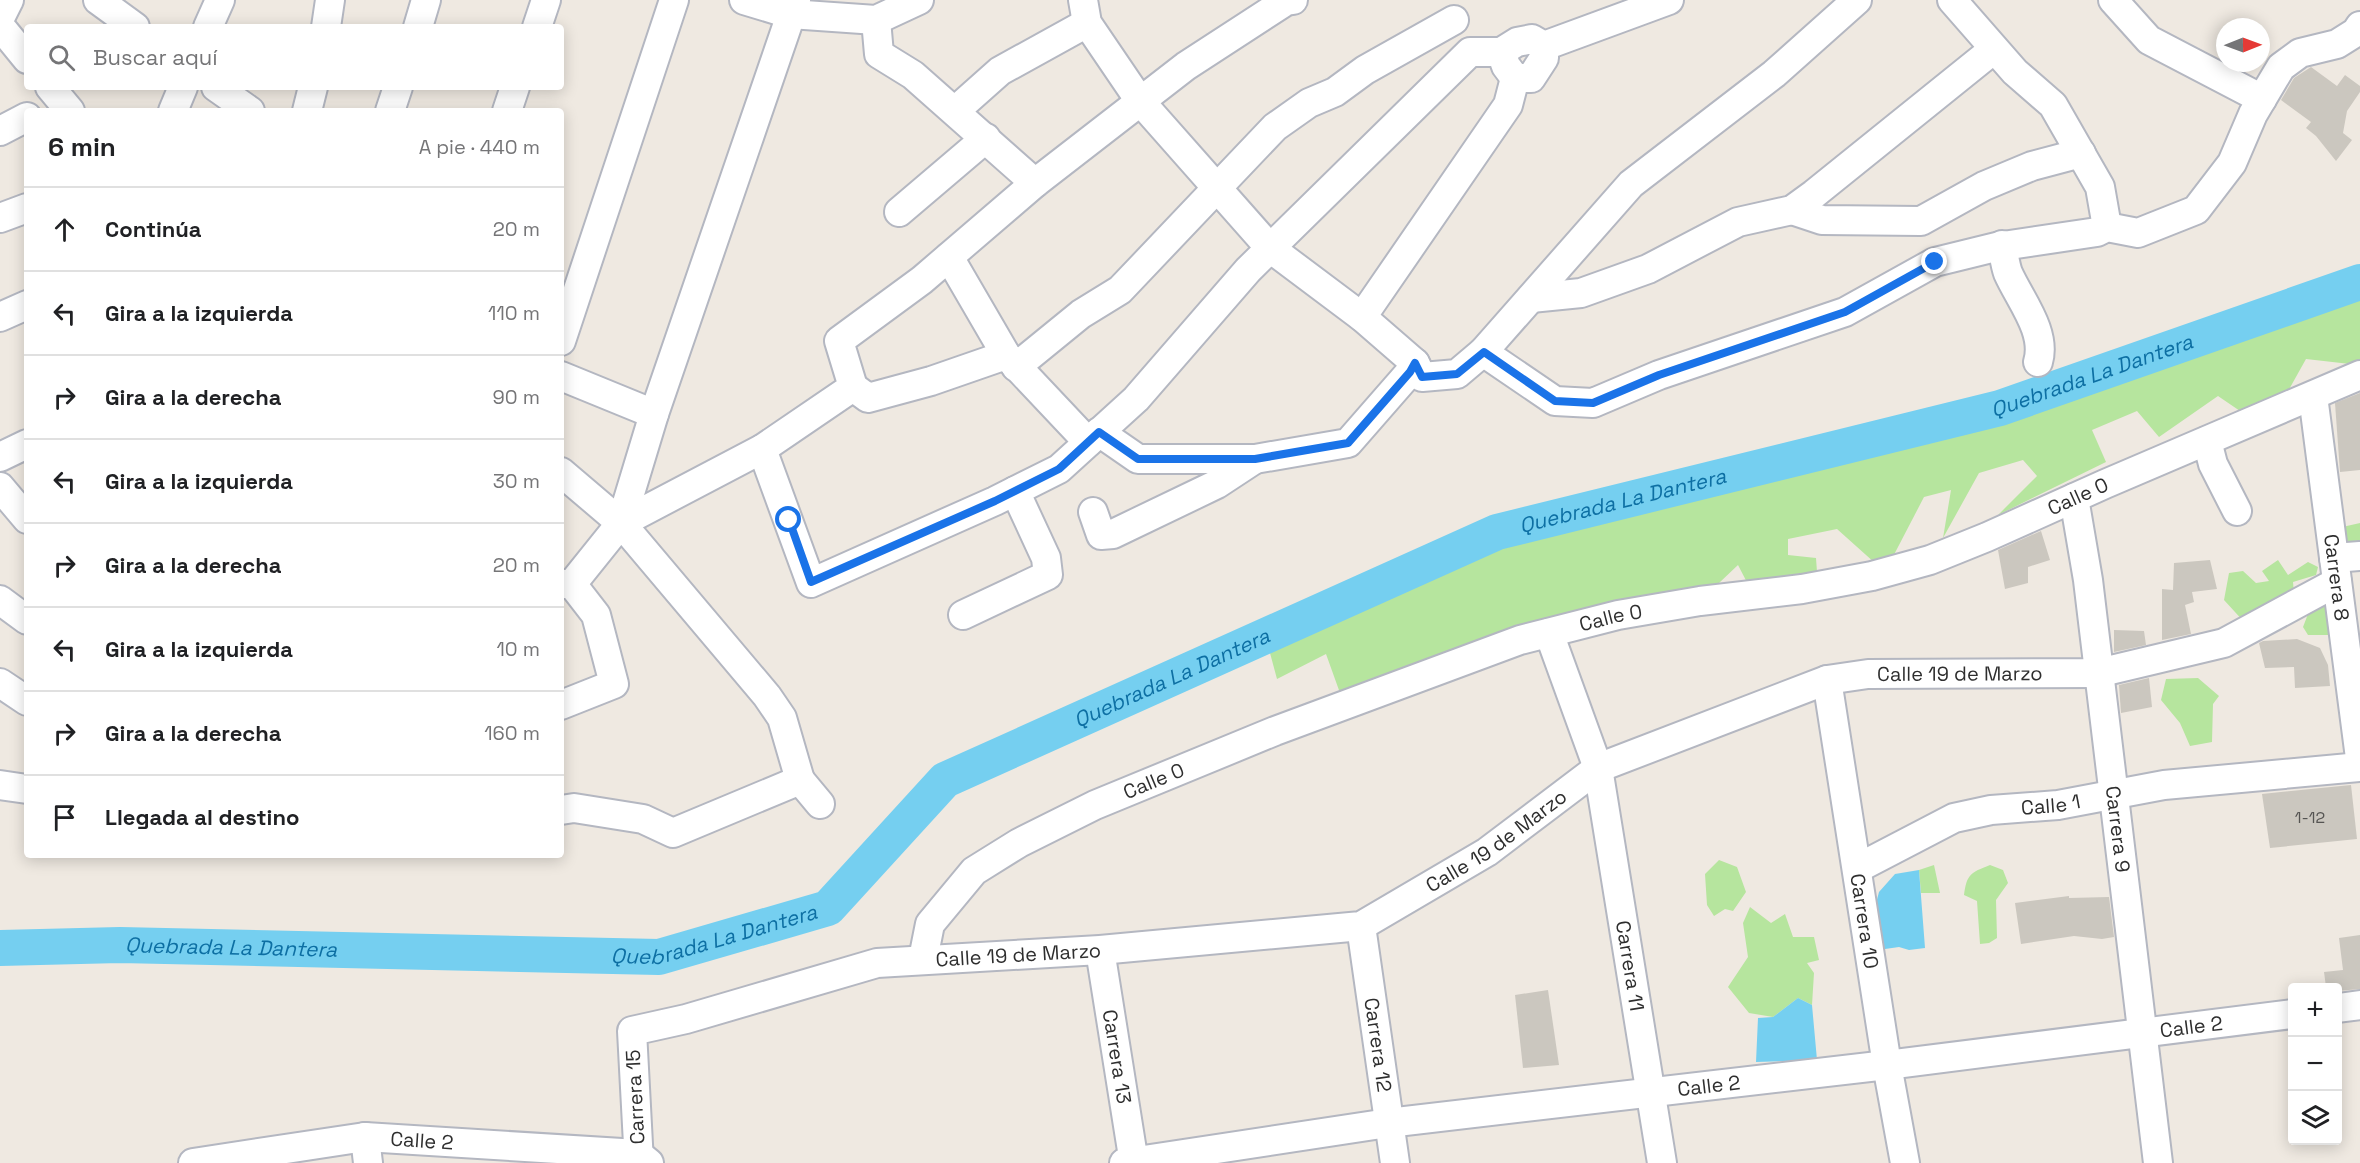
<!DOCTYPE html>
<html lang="es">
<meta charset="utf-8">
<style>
:root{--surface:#fff;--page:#f6f6f6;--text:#202124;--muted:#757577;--line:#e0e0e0}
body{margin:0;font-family:"Space Grotesk",sans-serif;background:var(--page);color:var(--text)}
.controls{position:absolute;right:18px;bottom:18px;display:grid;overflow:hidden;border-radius:6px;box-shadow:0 3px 15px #0003}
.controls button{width:54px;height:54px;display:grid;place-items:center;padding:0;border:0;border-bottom:2px solid var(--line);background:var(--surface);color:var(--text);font:30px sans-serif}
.compass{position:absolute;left:2216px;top:18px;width:54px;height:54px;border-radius:50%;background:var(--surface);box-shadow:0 3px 15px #0003;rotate:89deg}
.stop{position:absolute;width:18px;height:18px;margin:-14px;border:4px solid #1a73e8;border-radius:50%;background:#fff}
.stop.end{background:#1a73e8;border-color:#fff;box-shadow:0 2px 6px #0008}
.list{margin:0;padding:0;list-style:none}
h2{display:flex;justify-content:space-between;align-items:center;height:78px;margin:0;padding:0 24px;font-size:26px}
h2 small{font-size:20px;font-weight:400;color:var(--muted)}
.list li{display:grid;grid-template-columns:39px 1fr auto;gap:18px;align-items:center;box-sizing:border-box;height:84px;padding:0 24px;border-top:2px solid var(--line)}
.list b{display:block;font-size:22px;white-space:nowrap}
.list em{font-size:20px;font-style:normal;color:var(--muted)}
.icon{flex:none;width:33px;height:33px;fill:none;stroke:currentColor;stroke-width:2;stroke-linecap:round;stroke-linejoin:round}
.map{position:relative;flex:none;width:2360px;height:1163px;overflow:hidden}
.search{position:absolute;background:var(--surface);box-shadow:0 3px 15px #0003;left:24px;top:24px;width:540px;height:66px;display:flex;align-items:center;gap:15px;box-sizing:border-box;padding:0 21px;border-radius:6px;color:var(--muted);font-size:22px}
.panel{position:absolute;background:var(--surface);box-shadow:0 3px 15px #0003;left:24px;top:108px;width:540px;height:750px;border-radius:6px}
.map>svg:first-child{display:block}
.green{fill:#b6e59e}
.water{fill:#75cff0}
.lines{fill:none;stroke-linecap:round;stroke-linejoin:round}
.river{stroke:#75cff0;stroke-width:36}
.building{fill:#cbc7bf}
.minor-casing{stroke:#b4b7c1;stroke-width:32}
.minor{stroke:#fff;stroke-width:28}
.route{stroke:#1a73e8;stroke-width:8}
.labels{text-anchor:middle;stroke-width:4.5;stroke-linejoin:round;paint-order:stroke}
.number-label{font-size:16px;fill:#555452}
.street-label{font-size:20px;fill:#2e2e2e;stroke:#fff}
.water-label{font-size:21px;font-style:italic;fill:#0d6fa3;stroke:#fff}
</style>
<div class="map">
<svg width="2360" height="1163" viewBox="0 0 2360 1163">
<rect width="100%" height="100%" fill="#efe9e1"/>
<!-- green -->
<g class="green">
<polygon points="2360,270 2360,359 2350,364 2306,359 2287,393 2240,411 2218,396 2159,437 2137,411 2092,430 2106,462 1998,515 2037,476 2023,460 1979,473 1943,538 1951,490 1924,497 1885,572 1837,529 1788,539 1788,555 1816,558 1818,586 1753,594 1738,565 1700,601 1340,693 1326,654 1277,679 1270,653 1497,532 2000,408"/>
<polygon points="2360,523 2360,552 2338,553 2338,528"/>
<polygon points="2278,560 2288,575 2308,562 2318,567 2316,575 2293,582 2295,604 2246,624 2224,600 2229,573 2243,571 2256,583 2269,581 2262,571"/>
<polygon points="2334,603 2332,635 2308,635 2303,627 2308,614 2309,604"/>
<polygon points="2198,678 2219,696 2213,704 2212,742 2190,746 2180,723 2161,700 2166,679"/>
<polygon points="1719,860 1737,867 1746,892 1733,911 1725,909 1714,916 1707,905 1705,874"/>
<polygon points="1934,865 1940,893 1921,893 1919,870"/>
<path d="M1990,865L2003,870L2008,883L1996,900L1997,938L1989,943L1980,944L1977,901L1964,895C1967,874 1970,873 1990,865Z"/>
<polygon points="1750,907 1771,923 1785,914 1793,937 1814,937 1819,960 1807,963 1814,973 1812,1005 1798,998 1773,1017 1749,1013 1728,987 1748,957 1743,923"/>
</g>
<!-- water -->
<g class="water">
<polygon points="1919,870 1925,948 1909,950 1899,947 1878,950 1874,911 1879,892 1895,874"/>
<polygon points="1798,998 1812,1005 1817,1060 1756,1062 1758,1018 1773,1017"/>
</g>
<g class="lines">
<!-- river -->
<path class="river" id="s1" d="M0,948L120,945L659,957L828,908L945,780L1497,532L2000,408L2360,282"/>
</g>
<!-- building -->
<g class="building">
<polygon points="2311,67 2337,86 2345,75 2360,86 2360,92 2347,111 2343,133 2352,140 2336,161 2316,136 2306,128 2311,122 2281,100 2294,78"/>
<polygon points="2360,393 2360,470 2340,472 2335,403"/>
<polygon points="2041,531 2050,560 2028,567 2028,583 2005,589 1998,550"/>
<polygon points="2210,560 2217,589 2192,592 2194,602 2185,605 2191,634 2162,640 2162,589 2173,590 2174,563"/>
<polygon points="2114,630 2144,631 2146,645 2114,652"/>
<polygon points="2297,639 2320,648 2328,665 2330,686 2295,688 2294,667 2265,668 2259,643 2263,641"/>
<polygon points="2149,678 2152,707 2121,713 2119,685"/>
<polygon points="2351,785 2357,839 2270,848 2262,794"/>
<polygon points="2069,896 2069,898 2109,897 2114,937 2102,939 2074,936 2021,944 2015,903"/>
<polygon points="2360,935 2360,989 2337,991 2337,987 2326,987 2324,972 2343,970 2339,938"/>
<polygon points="1548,990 1559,1065 1523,1068 1515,995"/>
</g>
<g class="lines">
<!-- minor casing -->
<g class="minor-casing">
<g id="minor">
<polyline points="98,0 135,27"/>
<polyline points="744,0 790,14 876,20 919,0"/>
<polyline points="1083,0 1087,23 1140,101 1270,248 1362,317"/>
<polyline points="1952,0 2015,72 2053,105 2100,187 2107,227"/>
<polyline points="2113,0 2149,40 2262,99"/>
<polyline points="0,18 9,0"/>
<polyline points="876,20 879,54 913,75 1035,183 922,280 839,341 853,387 762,449 811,583 995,501 1059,469 1136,399 1248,270 1470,52 1501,52 1506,66 1515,78"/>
<polyline points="0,26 27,59"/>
<polyline points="208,27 220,0"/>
<polyline points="326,27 330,0"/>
<polyline points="418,27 426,0"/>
<polyline points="537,27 546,0"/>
<polyline points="1501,52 1517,42 1532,39 1544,46 1669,0"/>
<polyline points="1515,78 1531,78 1544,58 1544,46"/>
<polyline points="50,87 70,111"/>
<polyline points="216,87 250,111"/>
<polyline points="173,111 183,87"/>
<polyline points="307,111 313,87"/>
<polyline points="390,111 398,87"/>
<polyline points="507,111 515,87"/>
<polyline points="955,111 1000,71 1087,23"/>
<polyline points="0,131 27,117"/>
<polyline points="1035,183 1186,66 1286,1 1293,0"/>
<polyline points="1792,210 1822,220 1921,221 1984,186 2032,166 2081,153"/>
<polyline points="899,212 986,138"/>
<polyline points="0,218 27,208"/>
<path d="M2002,245C2004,255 2005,265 2008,273C2020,300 2047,332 2038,362"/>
<polyline points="949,257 1006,355 1088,442"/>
<polyline points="1531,298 1581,293 1648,269 1738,222 1792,210 1814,194 1994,49"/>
<polyline points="0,317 27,305"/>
<polyline points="561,341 674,0"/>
<polyline points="1483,352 1555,401 1593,403 1659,375 1845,312 1935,262 1996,247 2097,232 2107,227 2138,233 2196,210 2232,163 2253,114 2281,67 2300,53 2337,44 2356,32 2360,26"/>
<polyline points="1415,363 1422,377 1457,374 1483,352 1631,184 1774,74 1857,0"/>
<polyline points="1016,367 1081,314 1120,290 1275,127 1309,103 1335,92 1365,70 1454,20"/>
<polyline points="561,376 654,414"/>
<polyline points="853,387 868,398 931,381 1006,355"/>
<path id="s2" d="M2313,396L2360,758"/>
<polyline points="1099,432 1138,459 1255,459 1348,443 1410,372 1415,363 1362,317 1508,105 1515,78"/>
<polyline points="2207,441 2213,464 2237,511"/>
<polyline points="0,457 27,444"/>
<polyline points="561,472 621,523 654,414 796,0"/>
<polyline points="0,487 27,519"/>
<path id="s3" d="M2074,498L2088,580L2158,1163"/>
<polyline points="1093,512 1101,535 1113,534 1217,484 1255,459"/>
<polyline points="621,523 767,696 782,718 800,780"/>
<polyline points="2334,558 2360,556"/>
<polyline points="561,584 572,584 621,523 762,449"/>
<polyline points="0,600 27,620"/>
<polyline points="963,615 1048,575 1046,558 1015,491"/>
<path id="s4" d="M1549,633L1598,768L1662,1163"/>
<path id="s5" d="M1827,680L1887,1065L1905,1163"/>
<polyline points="0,683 27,701"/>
<polyline points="561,705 614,684 596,615 572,584"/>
<polyline points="0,785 27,789"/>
<polyline points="561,810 574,808 643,819 673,833 800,780 820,804"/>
<path id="s6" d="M1858,868L1954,818L1991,810L2058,805L2164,785L2360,767"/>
<path id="s7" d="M1361,926L1395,1163"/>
<path id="s8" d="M1100,950L1134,1163"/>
<path id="s9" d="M923,959L930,924L974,871L1019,843L1095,805L1275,731L1520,640L1618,615L1700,601L1802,589L1872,576L1930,560L1987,537L2105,484L2360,375"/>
<polyline points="2338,1008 2360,1005"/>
<polyline points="365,1137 368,1163"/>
<path id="s10" d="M193,1163L365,1137L638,1154L649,1163"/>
<path id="s11" d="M639,1163L632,1031L686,1019L877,963L1100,950L1361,926L1487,852L1598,768L1827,680L1868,674L2098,673L2224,643L2337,582"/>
<path id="s12" d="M1124,1163L1388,1123L1887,1065L2292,1014"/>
</g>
</g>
<!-- minor -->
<use href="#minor" class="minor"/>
</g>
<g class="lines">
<!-- route -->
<polyline class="route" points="789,520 811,582 995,501 1059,469 1099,432 1138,459 1255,459 1348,443 1410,372 1415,363 1422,377 1457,374 1484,352 1555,401 1593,403 1659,375 1845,312 1935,262"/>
</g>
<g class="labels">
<!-- number labels -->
<g class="number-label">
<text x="2310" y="823">1-12</text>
</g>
<!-- street labels -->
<g class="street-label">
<text dy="7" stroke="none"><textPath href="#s9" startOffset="1278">Calle 0</textPath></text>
<text dy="7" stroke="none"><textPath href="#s2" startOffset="183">Carrera 8</textPath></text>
<text dy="7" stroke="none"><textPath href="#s9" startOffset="792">Calle 0</textPath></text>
<text dy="7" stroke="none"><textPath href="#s11" startOffset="1536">Calle 19 de Marzo</textPath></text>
<text dy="7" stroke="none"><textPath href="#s9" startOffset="306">Calle 0</textPath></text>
<text dy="7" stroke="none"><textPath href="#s6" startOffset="206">Calle 1</textPath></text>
<text dy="7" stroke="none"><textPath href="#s3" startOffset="334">Carrera 9</textPath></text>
<text dy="7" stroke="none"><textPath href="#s11" startOffset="1032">Calle 19 de Marzo</textPath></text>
<text dy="7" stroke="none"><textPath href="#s5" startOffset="244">Carrera 10</textPath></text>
<text dy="7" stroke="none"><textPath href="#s11" startOffset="528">Calle 19 de Marzo</textPath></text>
<text dy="7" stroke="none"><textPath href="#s4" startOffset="344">Carrera 11</textPath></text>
<text dy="7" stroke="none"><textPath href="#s12" startOffset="1076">Calle 2</textPath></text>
<text dy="7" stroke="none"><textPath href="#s7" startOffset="120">Carrera 12</textPath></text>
<text dy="7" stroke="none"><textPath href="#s8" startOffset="108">Carrera 13</textPath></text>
<text dy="7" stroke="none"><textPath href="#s12" startOffset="590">Calle 2</textPath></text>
<text transform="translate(635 1097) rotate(-93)" y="7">Carrera 15</text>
<text dy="7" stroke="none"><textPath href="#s10" startOffset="231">Calle 2</textPath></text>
</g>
<!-- water labels -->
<g class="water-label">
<text dy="7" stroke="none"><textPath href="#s1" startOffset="2229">Quebrada La Dantera</textPath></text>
<text dy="7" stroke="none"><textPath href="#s1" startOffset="1743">Quebrada La Dantera</textPath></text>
<text dy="7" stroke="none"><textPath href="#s1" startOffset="1257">Quebrada La Dantera</textPath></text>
<text dy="7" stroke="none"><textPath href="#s1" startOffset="717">Quebrada La Dantera</textPath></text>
<text dy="7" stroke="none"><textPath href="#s1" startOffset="231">Quebrada La Dantera</textPath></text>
</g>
</g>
</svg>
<div class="controls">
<button>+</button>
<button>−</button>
<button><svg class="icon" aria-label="layers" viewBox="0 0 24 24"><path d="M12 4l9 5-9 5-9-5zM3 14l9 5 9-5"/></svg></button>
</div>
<svg class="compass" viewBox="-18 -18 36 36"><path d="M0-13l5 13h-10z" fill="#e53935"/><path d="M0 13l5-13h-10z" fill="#757577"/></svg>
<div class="stop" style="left:789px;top:520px"></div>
<div class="stop end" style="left:1935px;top:262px"></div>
<div class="search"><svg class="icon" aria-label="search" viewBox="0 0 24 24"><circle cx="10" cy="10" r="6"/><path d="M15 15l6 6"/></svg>Buscar aquí</div>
<section class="panel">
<h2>6 min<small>A pie · 440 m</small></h2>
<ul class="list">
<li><svg class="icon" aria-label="ahead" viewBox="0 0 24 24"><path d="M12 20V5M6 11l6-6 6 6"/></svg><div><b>Continúa</b></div><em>20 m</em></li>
<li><svg class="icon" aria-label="left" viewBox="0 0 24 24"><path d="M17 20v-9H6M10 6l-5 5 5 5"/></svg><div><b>Gira a la izquierda</b></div><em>110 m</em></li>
<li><svg class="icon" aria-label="right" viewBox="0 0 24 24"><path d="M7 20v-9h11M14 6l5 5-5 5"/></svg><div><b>Gira a la derecha</b></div><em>90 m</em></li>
<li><svg class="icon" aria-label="left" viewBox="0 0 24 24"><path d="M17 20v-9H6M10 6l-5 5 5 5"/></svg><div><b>Gira a la izquierda</b></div><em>30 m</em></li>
<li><svg class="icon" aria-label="right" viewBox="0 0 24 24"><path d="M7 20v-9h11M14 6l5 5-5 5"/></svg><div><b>Gira a la derecha</b></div><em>20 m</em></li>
<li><svg class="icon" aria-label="left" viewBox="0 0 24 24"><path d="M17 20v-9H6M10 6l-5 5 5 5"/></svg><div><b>Gira a la izquierda</b></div><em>10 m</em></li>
<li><svg class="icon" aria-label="right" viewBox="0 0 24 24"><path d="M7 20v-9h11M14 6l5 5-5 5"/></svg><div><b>Gira a la derecha</b></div><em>160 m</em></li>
<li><svg class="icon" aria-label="arrive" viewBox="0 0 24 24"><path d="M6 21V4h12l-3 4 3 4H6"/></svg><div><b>Llegada al destino</b></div></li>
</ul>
</section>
</div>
